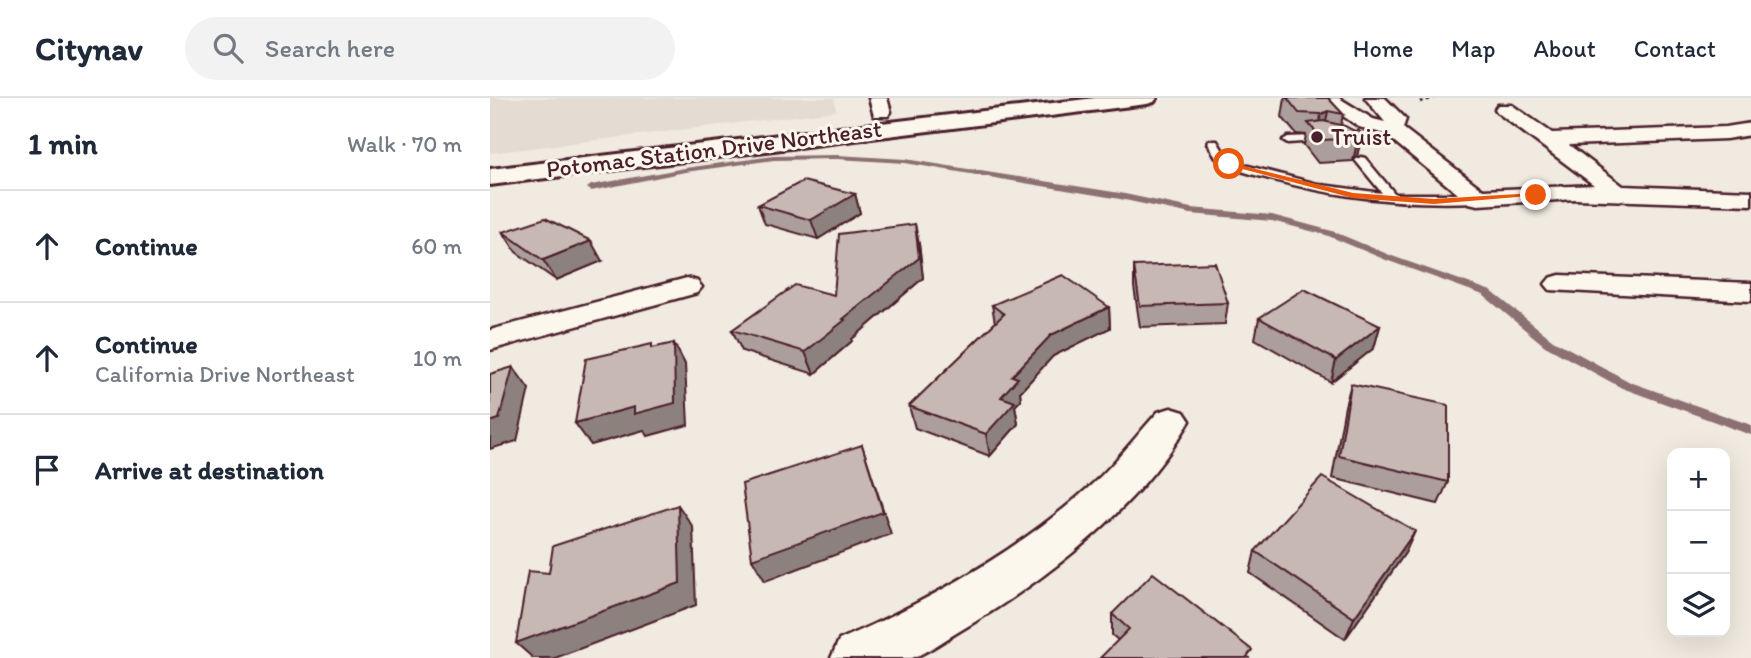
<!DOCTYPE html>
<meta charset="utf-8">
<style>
:root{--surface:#fff;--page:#f2f2f3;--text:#1f2937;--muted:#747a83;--line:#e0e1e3}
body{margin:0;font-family:Itim,sans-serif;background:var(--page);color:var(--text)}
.controls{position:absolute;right:21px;bottom:21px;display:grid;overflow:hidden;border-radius:14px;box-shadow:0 7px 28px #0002}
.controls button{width:63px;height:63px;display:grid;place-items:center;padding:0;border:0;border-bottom:2px solid var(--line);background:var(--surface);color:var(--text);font:35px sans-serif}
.stop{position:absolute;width:21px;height:21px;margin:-16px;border:5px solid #ea580c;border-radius:50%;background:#fff}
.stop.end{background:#ea580c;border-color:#fff;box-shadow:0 2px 7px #0008}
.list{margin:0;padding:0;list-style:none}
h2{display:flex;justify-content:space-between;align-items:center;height:91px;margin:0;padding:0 28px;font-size:30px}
h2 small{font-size:23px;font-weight:400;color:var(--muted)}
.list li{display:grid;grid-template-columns:46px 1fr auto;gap:21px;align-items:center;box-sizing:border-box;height:112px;padding:0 28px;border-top:2px solid var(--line)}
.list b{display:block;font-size:26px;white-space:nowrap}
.list p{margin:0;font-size:23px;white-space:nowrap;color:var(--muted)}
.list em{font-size:23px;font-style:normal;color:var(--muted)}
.icon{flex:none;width:38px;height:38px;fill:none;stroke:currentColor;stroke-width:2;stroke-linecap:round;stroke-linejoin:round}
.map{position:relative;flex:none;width:1261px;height:560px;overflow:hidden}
header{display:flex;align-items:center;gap:42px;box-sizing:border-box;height:98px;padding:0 35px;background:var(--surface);border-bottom:2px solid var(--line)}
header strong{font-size:33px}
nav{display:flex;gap:38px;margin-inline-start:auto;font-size:24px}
.search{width:490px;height:63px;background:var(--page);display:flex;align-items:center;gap:18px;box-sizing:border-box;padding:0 24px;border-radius:38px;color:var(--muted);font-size:26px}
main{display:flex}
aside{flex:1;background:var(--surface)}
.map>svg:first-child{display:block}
.built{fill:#e4dbd2}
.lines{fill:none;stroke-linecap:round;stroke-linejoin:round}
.stream{fill:#8c6f72;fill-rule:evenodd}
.service-casing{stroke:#4a1f2b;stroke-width:5}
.minor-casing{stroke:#4a1f2b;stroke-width:5}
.tertiary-casing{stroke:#4a1f2b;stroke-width:6}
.path{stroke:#4a1f2b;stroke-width:2.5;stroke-dasharray:3.5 3.5;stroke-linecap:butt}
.service{fill:#fbf7ec;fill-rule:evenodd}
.minor{fill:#fbf7ec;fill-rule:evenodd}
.tertiary{fill:#fbf7ec;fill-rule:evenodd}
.wall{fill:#ac9e9a;stroke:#4a1f2b;stroke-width:2}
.shaded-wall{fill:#8c817d;stroke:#4a1f2b;stroke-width:2}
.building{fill:#c8b8b3;stroke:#4a1f2b;stroke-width:2}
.route{fill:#ea580c}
.poi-dot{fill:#4a1f2b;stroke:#fbf7ec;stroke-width:2.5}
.labels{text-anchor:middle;stroke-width:6;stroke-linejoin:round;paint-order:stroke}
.far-poi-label{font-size:24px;fill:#4a1f2b;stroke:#fbf7ec;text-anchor:start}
.far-street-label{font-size:24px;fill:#4a1f2b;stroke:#fbf7ec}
</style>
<header>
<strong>Citynav</strong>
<div class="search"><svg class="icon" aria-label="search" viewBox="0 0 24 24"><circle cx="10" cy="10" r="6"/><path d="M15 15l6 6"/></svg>Search here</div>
<nav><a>Home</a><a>Map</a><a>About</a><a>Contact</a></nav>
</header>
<main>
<aside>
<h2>1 min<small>Walk · 70 m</small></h2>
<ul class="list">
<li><svg class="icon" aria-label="ahead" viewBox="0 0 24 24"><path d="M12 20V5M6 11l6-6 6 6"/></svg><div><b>Continue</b></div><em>60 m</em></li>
<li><svg class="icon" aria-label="ahead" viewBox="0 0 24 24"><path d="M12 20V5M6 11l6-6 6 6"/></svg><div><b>Continue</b><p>California Drive Northeast</p></div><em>10 m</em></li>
<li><svg class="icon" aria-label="arrive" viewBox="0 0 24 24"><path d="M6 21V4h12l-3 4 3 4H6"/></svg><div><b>Arrive at destination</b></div></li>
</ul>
</aside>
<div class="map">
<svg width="1261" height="560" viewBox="0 0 1261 560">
<rect width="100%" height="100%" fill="#f0eae0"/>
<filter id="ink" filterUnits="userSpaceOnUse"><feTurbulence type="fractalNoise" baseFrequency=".0143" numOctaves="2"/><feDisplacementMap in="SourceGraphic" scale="14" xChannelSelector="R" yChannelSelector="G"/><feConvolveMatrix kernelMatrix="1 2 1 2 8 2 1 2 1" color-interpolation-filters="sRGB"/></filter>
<g filter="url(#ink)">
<!-- built -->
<polygon class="built" points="0,0 344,0 346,13 0,55"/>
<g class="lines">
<!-- stream -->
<polygon class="stream" points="347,57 415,61 630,95 701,110 782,117 842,133 902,158 1001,193 1063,242 1140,284 1261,327 1261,337 1132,290 1055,248 993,197 896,162 836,137 782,123 701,116 630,101 415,65 347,61 284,62 195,74 101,93 97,90 101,87 195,70 284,58"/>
<!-- service casing -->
<g class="service-casing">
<g id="service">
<polygon points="823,38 828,41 827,43 798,45 793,42 798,39"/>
<path d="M719,43H727L735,56L743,64L831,87L892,95L865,62L871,59L875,60L905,96H988L994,100L988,104C896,108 823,96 735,68L726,60L718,45Z"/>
</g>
</g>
<!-- minor casing -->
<g class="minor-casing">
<g id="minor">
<polygon points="379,0 397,0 401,14 398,18 384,18"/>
<polygon points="827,0 849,0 883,21 895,24 875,0 895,0 916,21 913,30 993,92 1104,87 1008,15 1005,11 1008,7 1022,7 1062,35 1236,29 1261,25 1261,37 1236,41 1079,47 1133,88 1261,93 1261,107 1085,101 988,107 979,105 895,36 869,29"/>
<polygon points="1070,177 1261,185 1261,203 1060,192 1055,186 1060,180"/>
<polygon points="197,180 207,183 212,189 207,195 0,252 0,232"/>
<path d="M681,310L694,314L700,323C647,412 556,482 468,534C454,542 437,555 422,560C406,560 360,560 341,560L349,542C443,501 536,449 611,378C631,358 649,335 668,314Z"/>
</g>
</g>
<!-- tertiary casing -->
<g class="tertiary-casing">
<polygon id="tertiary" points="605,0 667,0 664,4 657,6 0,87 0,71"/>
</g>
<!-- path -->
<polyline class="path" points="930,4 945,0"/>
<!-- service -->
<use href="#service" class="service"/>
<!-- minor -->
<use href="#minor" class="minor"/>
<!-- tertiary -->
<use href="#tertiary" class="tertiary"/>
</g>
<!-- wall -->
<g class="wall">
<polygon points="795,0 838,0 853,16 851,27 872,36 867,58 863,63 828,65 814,47 816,37 806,36 792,19"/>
<polygon points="365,96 370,115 328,141 275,126 268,107"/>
<polygon points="13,134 112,163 66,182 26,154"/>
<polygon points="429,146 433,180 362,241 362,243 324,276 252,253 242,232 344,197"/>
<polygon points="644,168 738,205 735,226 650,229 644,189"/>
<polygon points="502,207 619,209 620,230 563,258 530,294 531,302 525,308 528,326 500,358 425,330 419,308 505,225"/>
<polygon points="769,220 890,228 884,250 841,284 765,241"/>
<polygon points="861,286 958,384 948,406 842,380 855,308"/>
<polygon points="925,433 915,455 855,541 760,475 765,453"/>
<polygon points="622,516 760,560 628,542 622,537"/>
</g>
<!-- shaded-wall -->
<g class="shaded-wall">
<polygon points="838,13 834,34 827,35 831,16"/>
<polygon points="872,36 867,58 863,63 868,40"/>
<polygon points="365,96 370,115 328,141 321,122"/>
<polygon points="425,126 429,146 433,180 362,241 362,243 324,276 315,254 353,221"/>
<polygon points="101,143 112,163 66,182 53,162"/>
<polygon points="619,209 620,230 563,258 530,294 531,302 525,308 528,326 500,358 496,336 511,299 522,278 561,237"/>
<polygon points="890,228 884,250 841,284 846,262"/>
<polygon points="184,245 195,266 198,327 158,338 154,332 101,347 85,325 144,309"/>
<polygon points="23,269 39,291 27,343 0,351 0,324"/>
<polygon points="372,347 401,436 275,483 262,461"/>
<polygon points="188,407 203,429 206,507 65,560 43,560 26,545"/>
<polygon points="925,433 915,455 855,541 864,520"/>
</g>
<!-- building -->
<g class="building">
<polygon points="797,0 838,0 853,16 838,13 831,16 809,15"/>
<polygon points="833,23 855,28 864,33 868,32 872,36 868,40 833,42 818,25"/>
<polygon points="313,83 365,96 321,122 268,107"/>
<polygon points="55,120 101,143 53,162 13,134"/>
<polygon points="425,126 429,160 353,221 355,222 315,254 242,232 305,187 344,197 349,136"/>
<polygon points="725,165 738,205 650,208 644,168"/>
<polygon points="573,177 619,209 561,237 522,278 528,280 511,299 525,304 496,336 419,308 514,216 502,207"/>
<polygon points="814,191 890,228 846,262 769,220"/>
<polygon points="184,245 185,305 144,316 144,309 85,325 96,261 162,246 162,250"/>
<polygon points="23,269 9,321 0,324 0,276"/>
<polygon points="861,286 958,307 958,384 849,358"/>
<polygon points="372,347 393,414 262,461 252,386"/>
<polygon points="832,379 925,433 864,520 765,453"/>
<polygon points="188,407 190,485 26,545 38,473 59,475 63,448"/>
<polygon points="663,475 762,552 756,560 610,560 639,531 622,516"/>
</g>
</g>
<!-- route -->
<polygon class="route" points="737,64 863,95 944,101 1046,95 1050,97 944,106 863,100 737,67"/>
<!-- markers -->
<circle class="poi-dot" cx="827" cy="39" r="7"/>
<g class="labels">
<!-- far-poi labels -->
<g class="far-poi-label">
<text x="841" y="47">Truist</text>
</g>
<!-- far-street labels -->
<g class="far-street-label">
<text transform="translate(224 51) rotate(-7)" y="8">Potomac Station Drive Northeast</text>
</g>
</g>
</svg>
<div class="controls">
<button>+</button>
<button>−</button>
<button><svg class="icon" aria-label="layers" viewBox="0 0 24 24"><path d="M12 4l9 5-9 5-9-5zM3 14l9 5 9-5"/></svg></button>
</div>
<div class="stop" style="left:739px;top:66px"></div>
<div class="stop end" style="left:1046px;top:97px"></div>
</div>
</main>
